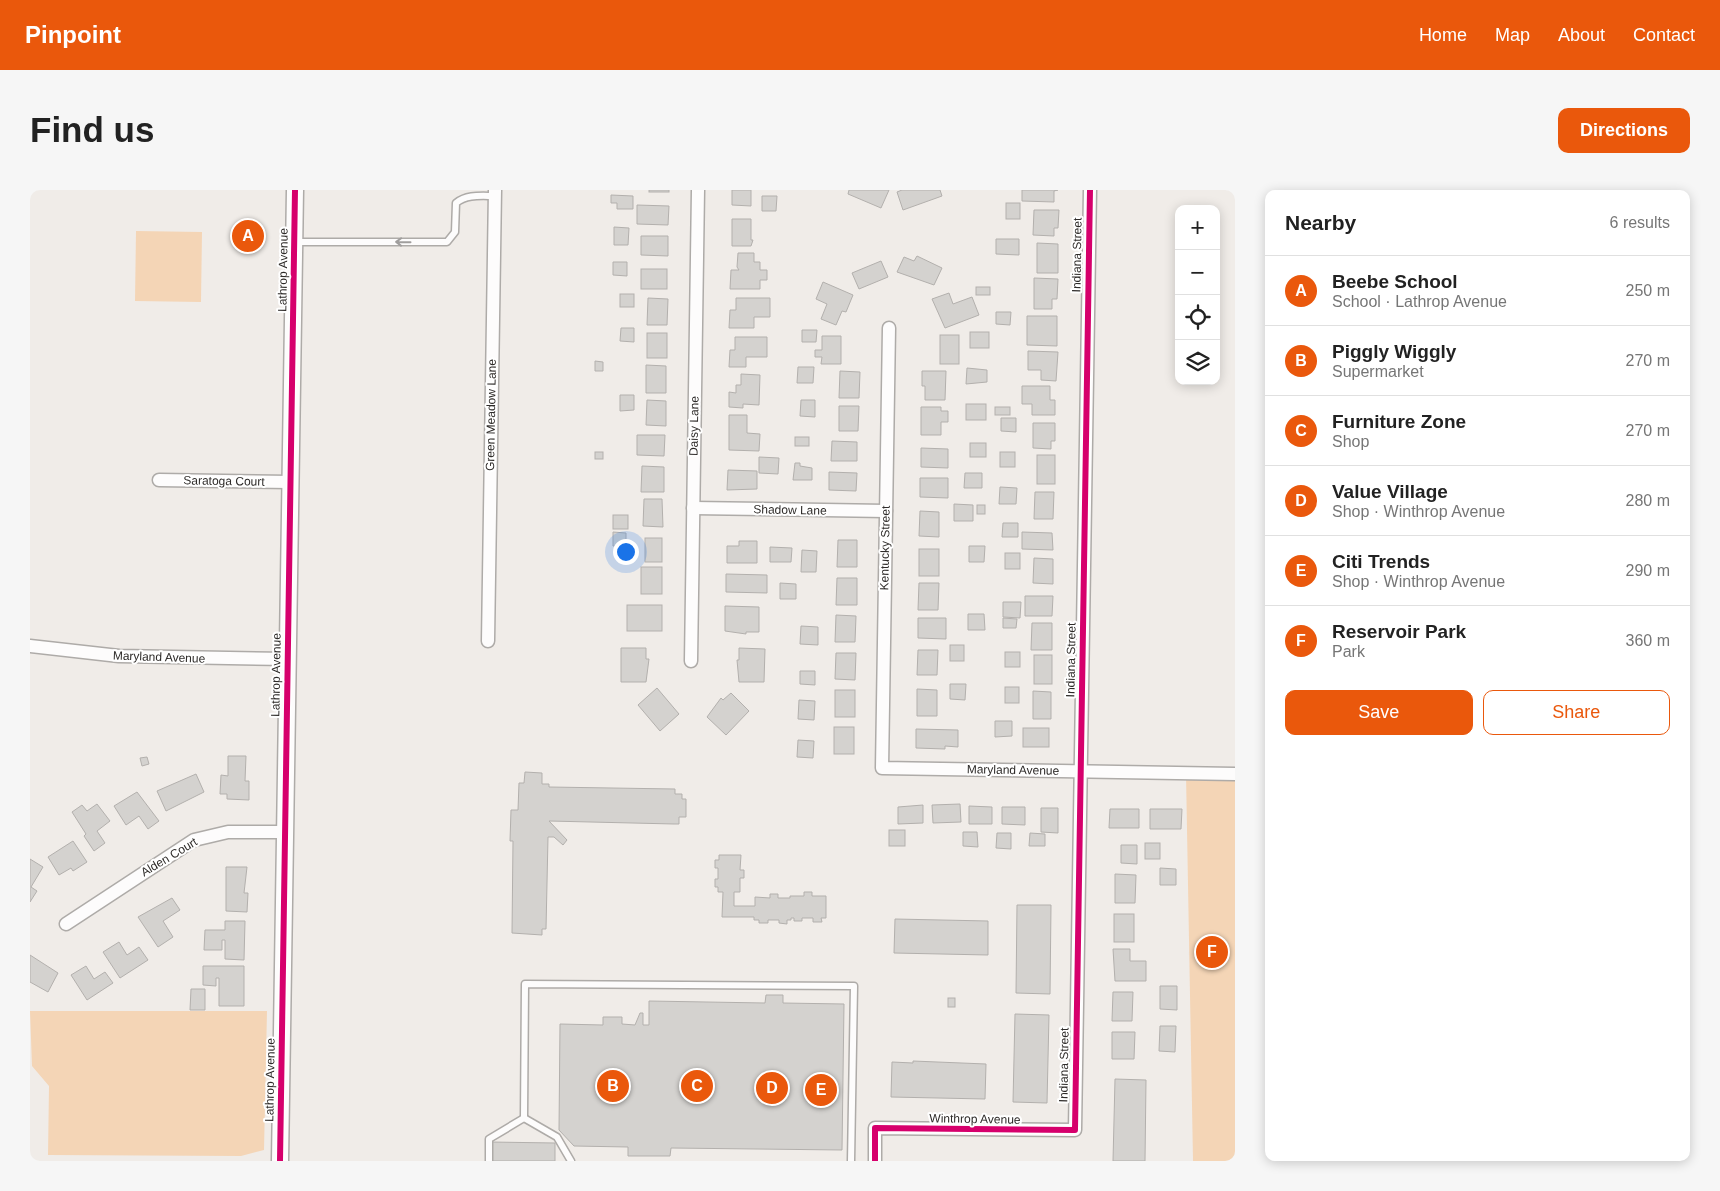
<!DOCTYPE html>
<meta charset="utf-8">
<style>
:root{--surface:#fff;--page:#f6f6f6;--text:#222;--muted:#767676;--line:#e0e0e0;--accent:#ea580c}
body{margin:0;font-family:Arial,sans-serif;background:var(--page);color:var(--text)}
.controls{position:absolute;right:15px;top:15px;display:grid;overflow:hidden;border-radius:10px;box-shadow:0 2px 12px #0003}
.controls button{width:45px;height:45px;display:grid;place-items:center;padding:0;border:0;border-bottom:1px solid var(--line);background:var(--surface);color:var(--text);font:25px sans-serif}
.you{position:absolute;left:595px;top:361px;width:18px;height:18px;margin:-12px;border:4px solid #fff;border-radius:50%;background:#1a73e8;box-shadow:0 0 0 8px #1a73e833}
.badge{display:grid;place-items:center;width:32px;height:32px;border-radius:50%;background:var(--accent);color:#fff;font-size:16px;font-weight:700}
.pin{position:absolute;translate:-50% -50%;border:2px solid #fff;box-shadow:0 1px 5px #0006}
.list{margin:0;padding:0;list-style:none}
h2{display:flex;justify-content:space-between;align-items:center;height:65px;margin:0;padding:0 20px;font-size:21px}
h2 small{font-size:16px;font-weight:400;color:var(--muted)}
.list li{display:grid;grid-template-columns:32px 1fr auto;gap:15px;align-items:center;box-sizing:border-box;height:70px;padding:0 20px;border-top:1px solid var(--line)}
.list b{display:block;font-size:19px;white-space:nowrap}
.list p{margin:0;font-size:16px;white-space:nowrap;color:var(--muted)}
.list em{font-size:16px;font-style:normal;color:var(--muted)}
.actions{display:flex;gap:10px;padding:15px 20px}
.actions a{flex:1;padding:11px 0;border:1px solid var(--accent);border-radius:10px;text-align:center;font-size:18px;color:var(--accent)}
.actions .main{background:var(--accent);color:#fff}
.icon{flex:none;width:28px;height:28px;fill:none;stroke:currentColor;stroke-width:2;stroke-linecap:round;stroke-linejoin:round}
.map{position:relative;flex:none;width:1205px;height:971px;overflow:hidden;border-radius:10px}
header{display:flex;align-items:center;gap:30px;box-sizing:border-box;height:70px;padding:0 25px;background:var(--accent);color:#fff}
header strong{font-size:24px}
nav{display:flex;gap:28px;margin-inline-start:auto;font-size:18px}
.intro{display:flex;align-items:center;justify-content:space-between;box-sizing:border-box;height:120px;padding:0 30px}
h1{margin:0;font-size:35px}
.button{padding:12px 22px;border-radius:10px;background:var(--accent);color:#fff;font-size:18px;font-weight:700}
main{display:flex;gap:30px;padding:0 30px}
aside{flex:1;background:var(--surface);border-radius:10px;box-shadow:0 2px 12px #0003}
.map>svg:first-child{display:block}
.green{fill:#f4d5b6}
.building{fill:#d4d2cf;stroke:#b3b0ad}
.lines{fill:none;stroke-linecap:round;stroke-linejoin:round}
.service-casing{stroke:#aeaba8;stroke-width:9}
.minor-casing{stroke:#aeaba8;stroke-width:15}
.tertiary-casing{stroke:#aeaba8;stroke-width:19}
.service{stroke:#fdfcfc;stroke-width:6}
.minor{stroke:#fdfcfc;stroke-width:12}
.tertiary{stroke:#fdfcfc;stroke-width:16}
.cycleway-casing{stroke:#fff;stroke-width:9}
.cycleway{stroke:#d6006c;stroke-width:6}
.oneway{stroke:#a09e9d}
.labels{text-anchor:middle;stroke-width:4;stroke-linejoin:round;paint-order:stroke}
.street-label{font-size:12px;fill:#2e2b29;stroke:#fff}
</style>
<header>
<strong>Pinpoint</strong>
<nav><a>Home</a><a>Map</a><a>About</a><a>Contact</a></nav>
</header>
<div class="intro"><h1>Find us</h1><a class="button">Directions</a></div>
<main>
<div class="map">
<svg width="1205" height="971" viewBox="0 0 1205 971">
<rect width="100%" height="100%" fill="#f0ece8"/>
<!-- green -->
<g class="green">
<polygon points="106,41 172,42 171,112 105,111"/>
<polygon points="1156,584 1205,584 1205,971 1163,971"/>
<polygon points="0,821 237,821 234,960 211,966 18,965 19,896 2,876"/>
</g>
<!-- building -->
<g class="building">
<rect x="619" y="0" width="20" height="2"/>
<polygon points="702,0 721,0 721,16 702,15"/>
<polygon points="819,0 859,0 851,18 818,4"/>
<polygon points="872,0 910,0 912,6 873,20 867,2"/>
<polygon points="992,0 1028,0 1024,1 1024,12 992,11"/>
<polygon points="581,5 603,6 603,19 587,19 587,13 581,13"/>
<polygon points="732,6 747,6 746,21 732,21"/>
<rect x="976" y="13" width="14" height="16"/>
<polygon points="607,15 639,16 638,35 607,34"/>
<polygon points="1004,20 1029,20 1028,38 1024,38 1024,46 1003,45"/>
<polygon points="702,29 721,29 721,50 723,50 721,56 702,56"/>
<polygon points="584,37 599,38 598,55 584,55"/>
<polygon points="611,46 638,46 638,66 611,65"/>
<polygon points="966,49 989,49 989,65 966,64"/>
<polygon points="1007,53 1028,54 1028,83 1007,83"/>
<polygon points="708,63 724,63 724,72 730,72 730,80 737,80 737,90 730,90 730,99 700,99 701,80 709,80 707,77"/>
<polygon points="887,66 912,78 904,95 867,82 874,67 884,71"/>
<polygon points="851,71 858,87 829,99 822,83"/>
<polygon points="583,72 597,72 597,86 583,85"/>
<rect x="611" y="79" width="26" height="20"/>
<polygon points="1004,88 1028,89 1027,109 1022,109 1022,119 1004,119"/>
<polygon points="793,92 823,105 816,122 812,121 806,135 791,129 797,114 786,109"/>
<rect x="946" y="97" width="14" height="8"/>
<polygon points="919,103 923,114 942,107 949,125 915,138 902,109"/>
<rect x="590" y="104" width="14" height="13"/>
<polygon points="618,108 638,109 637,135 617,135"/>
<polygon points="706,108 740,108 740,127 724,127 724,138 699,138 700,120 706,120"/>
<polygon points="966,122 981,122 980,135 966,134"/>
<polygon points="997,126 1027,126 1027,156 997,155"/>
<polygon points="591,138 604,138 604,152 590,151"/>
<polygon points="772,140 787,140 786,152 772,152"/>
<rect x="940" y="142" width="19" height="16"/>
<rect x="617" y="143" width="20" height="25"/>
<rect x="910" y="145" width="19" height="29"/>
<polygon points="792,146 811,146 811,174 791,174 792,167 785,167 785,160 792,160"/>
<polygon points="705,147 737,147 737,167 716,167 716,177 699,177 700,160 705,160"/>
<polygon points="998,161 1028,162 1026,191 1011,190 1011,180 998,180"/>
<polygon points="565,171 573,172 573,181 565,181"/>
<polygon points="616,175 636,176 636,203 616,203"/>
<polygon points="768,177 784,177 783,193 767,193"/>
<polygon points="937,178 957,180 957,192 936,194"/>
<polygon points="810,181 830,182 829,208 809,208"/>
<polygon points="892,181 916,181 915,210 895,210 895,196 892,196"/>
<polygon points="711,184 730,185 729,215 713,214 713,218 699,217 699,202 706,203 706,195 711,195"/>
<polygon points="992,196 1020,196 1020,210 1025,210 1025,225 1002,225 1002,214 992,214"/>
<polygon points="590,205 604,205 604,220 590,221"/>
<polygon points="617,210 636,211 636,236 616,235"/>
<polygon points="771,210 785,210 785,227 770,226"/>
<rect x="936" y="214" width="20" height="16"/>
<polygon points="809,216 829,216 828,241 809,241"/>
<polygon points="891,217 911,217 911,221 918,221 918,232 911,232 911,245 891,245"/>
<rect x="965" y="217" width="15" height="8"/>
<polygon points="699,225 717,225 717,243 730,244 729,261 699,260"/>
<polygon points="971,228 986,228 986,242 971,241"/>
<polygon points="1003,233 1025,233 1025,251 1021,251 1021,259 1003,258"/>
<polygon points="607,245 635,245 634,266 607,265"/>
<rect x="765" y="247" width="14" height="9"/>
<polygon points="802,251 827,252 827,271 801,271"/>
<rect x="940" y="253" width="16" height="14"/>
<polygon points="891,258 918,259 918,278 891,277"/>
<rect x="565" y="262" width="8" height="7"/>
<rect x="970" y="262" width="15" height="15"/>
<rect x="1007" y="265" width="18" height="29"/>
<polygon points="729,267 749,268 748,284 729,283"/>
<polygon points="765,273 770,273 770,276 782,278 782,290 763,290"/>
<polygon points="612,276 634,277 634,302 611,302"/>
<polygon points="698,280 727,281 727,299 697,300"/>
<polygon points="799,282 827,283 826,301 799,300"/>
<polygon points="935,283 952,283 952,298 934,298"/>
<polygon points="890,288 918,288 918,308 890,307"/>
<polygon points="970,297 987,298 986,314 969,314"/>
<polygon points="1005,302 1024,302 1023,329 1004,329"/>
<polygon points="614,309 632,309 633,337 613,336"/>
<polygon points="924,314 943,315 943,331 924,331"/>
<rect x="947" y="315" width="8" height="9"/>
<polygon points="890,321 909,322 909,347 889,346"/>
<rect x="583" y="325" width="15" height="14"/>
<polygon points="973,333 988,333 988,347 972,347"/>
<polygon points="583,342 596,343 596,356 583,356"/>
<polygon points="992,342 1022,343 1023,360 992,359"/>
<rect x="615" y="348" width="17" height="24"/>
<polygon points="808,350 827,350 827,377 807,377"/>
<polygon points="709,351 727,351 727,373 697,373 697,356 709,356"/>
<polygon points="939,356 955,356 954,372 939,372"/>
<polygon points="740,357 762,358 761,372 740,372"/>
<rect x="889" y="359" width="20" height="27"/>
<polygon points="772,360 787,361 786,382 771,382"/>
<rect x="975" y="363" width="15" height="16"/>
<polygon points="1004,368 1023,369 1023,394 1003,393"/>
<rect x="611" y="377" width="21" height="27"/>
<polygon points="696,384 737,385 737,403 696,402"/>
<polygon points="807,388 827,388 827,415 806,415"/>
<polygon points="750,393 766,394 766,409 750,409"/>
<polygon points="889,393 909,393 908,420 888,420"/>
<polygon points="995,406 1023,406 1022,426 995,426"/>
<polygon points="973,412 991,412 990,428 973,427"/>
<rect x="597" y="415" width="35" height="26"/>
<polygon points="695,416 729,417 729,442 716,442 716,444 695,441"/>
<polygon points="938,424 954,424 955,440 938,440"/>
<polygon points="806,425 826,426 825,452 805,452"/>
<polygon points="888,428 916,428 916,449 888,448"/>
<polygon points="973,428 987,429 986,438 973,438"/>
<polygon points="1002,433 1022,433 1022,460 1001,460"/>
<polygon points="771,436 788,437 788,455 770,454"/>
<rect x="920" y="455" width="14" height="16"/>
<polygon points="591,458 616,458 616,469 619,469 616,492 591,492"/>
<polygon points="709,458 735,459 734,492 709,492 707,470 709,470"/>
<polygon points="888,460 908,460 907,485 887,485"/>
<rect x="975" y="462" width="15" height="15"/>
<polygon points="806,463 826,463 825,490 805,489"/>
<rect x="1004" y="465" width="18" height="29"/>
<polygon points="770,481 785,481 785,495 770,494"/>
<polygon points="920,494 936,494 935,510 920,509"/>
<rect x="975" y="497" width="14" height="16"/>
<polygon points="627,498 649,524 630,541 608,515"/>
<polygon points="887,499 907,500 907,526 887,526"/>
<rect x="805" y="500" width="20" height="27"/>
<polygon points="1003,501 1021,502 1021,529 1003,529"/>
<polygon points="701,503 719,521 696,545 677,527 691,508 693,510"/>
<polygon points="769,510 785,511 784,530 768,529"/>
<polygon points="965,531 982,531 982,546 965,547"/>
<rect x="804" y="537" width="20" height="27"/>
<rect x="993" y="538" width="26" height="19"/>
<polygon points="886,539 928,540 928,557 915,556 915,559 886,558"/>
<polygon points="768,550 784,551 783,568 767,567"/>
<polygon points="198,566 216,566 215,591 219,591 219,610 197,609 197,604 190,604 191,585 198,586"/>
<polygon points="117,567 119,574 112,576 110,568"/>
<polygon points="495,582 512,583 512,594 519,594 519,597 645,599 645,604 652,604 652,609 656,609 656,627 649,627 649,634 644,634 519,631 537,650 533,655 524,647 518,647 516,739 512,739 512,745 482,743 483,651 480,651 481,620 488,620 489,593 494,593"/>
<polygon points="166,584 174,602 136,621 127,601"/>
<polygon points="107,602 129,631 118,639 109,626 96,635 84,616"/>
<polygon points="67,614 80,631 67,641 75,653 64,661 54,646 56,644 42,622 52,615 57,621"/>
<polygon points="930,614 931,632 903,633 902,615"/>
<polygon points="893,615 893,633 868,634 868,617"/>
<polygon points="939,616 962,617 962,634 939,634"/>
<polygon points="972,617 995,617 995,635 972,634"/>
<polygon points="1011,618 1028,618 1028,643 1011,642"/>
<polygon points="1080,619 1109,619 1109,638 1079,638"/>
<polygon points="1120,619 1152,619 1151,639 1120,639"/>
<rect x="859" y="640" width="16" height="16"/>
<polygon points="933,642 947,642 948,657 933,656"/>
<polygon points="967,643 981,643 981,659 966,658"/>
<polygon points="1000,643 1015,644 1015,656 999,656"/>
<polygon points="43,651 57,672 43,681 41,678 29,685 18,667"/>
<rect x="1115" y="653" width="15" height="16"/>
<polygon points="1091,655 1107,655 1107,674 1091,673"/>
<polygon points="689,665 711,665 710,680 714,680 714,688 710,688 710,702 704,702 704,716 725,716 725,707 740,708 740,704 748,704 748,708 760,708 760,706 774,706 774,702 782,702 782,706 796,706 796,728 791,728 792,732 783,732 783,728 772,728 772,731 764,731 764,728 761,728 761,730 757,730 757,734 749,733 749,730 738,730 738,733 729,733 729,730 724,730 724,727 692,727 693,702 688,702 688,697 685,697 685,689 688,689 688,678 685,678 685,670 689,670"/>
<polygon points="0,669 13,677 1,697 7,701 0,712"/>
<polygon points="196,677 217,677 214,703 218,703 217,722 196,721"/>
<polygon points="1130,678 1146,679 1146,695 1130,695"/>
<polygon points="1085,684 1106,685 1105,713 1085,713"/>
<polygon points="142,708 150,720 133,731 143,747 128,757 108,727"/>
<polygon points="987,715 1021,715 1020,804 986,803"/>
<rect x="1084" y="724" width="20" height="28"/>
<polygon points="865,729 958,731 958,765 864,763"/>
<polygon points="195,731 215,731 214,770 195,769 195,750 192,750 192,760 174,760 175,740 195,740"/>
<polygon points="89,752 97,765 109,757 118,770 90,788 73,762"/>
<polygon points="1083,759 1100,759 1100,771 1116,771 1116,791 1085,791"/>
<polygon points="0,765 28,783 18,802 0,792"/>
<polygon points="56,776 64,789 75,782 83,793 57,810 41,785"/>
<polygon points="173,776 214,776 214,816 189,816 189,788 186,788 186,796 173,795"/>
<polygon points="1130,796 1147,796 1147,820 1130,819"/>
<polygon points="161,799 175,799 175,820 160,820"/>
<polygon points="1083,802 1103,802 1102,831 1082,831"/>
<polygon points="736,805 753,805 753,813 814,814 812,960 641,958 640,966 598,966 598,957 544,956 529,940 530,834 573,835 573,827 592,827 592,834 605,835 610,823 613,823 613,835 619,835 619,811 735,813"/>
<rect x="918" y="808" width="7" height="9"/>
<polygon points="985,824 1019,825 1017,913 983,912"/>
<polygon points="1130,836 1146,836 1145,862 1129,861"/>
<polygon points="1082,842 1105,842 1104,869 1082,869"/>
<polygon points="883,871 956,874 955,909 861,907 862,872 883,873"/>
<polygon points="1085,889 1116,890 1115,971 1083,971"/>
<polygon points="461,952 525,953 525,971 461,971"/>
</g>
<g class="lines">
<!-- service casing -->
<g class="service-casing">
<g id="service">
<path d="M266,52H417L425,42L426,13C437,4 451,6 465,6"/>
<polyline points="494,928 495,794 824,796 821,971"/>
<polyline points="494,928 527,947 541,971"/>
<polyline points="459,971 459,949 494,928"/>
</g>
</g>
<!-- minor casing -->
<g class="minor-casing">
<g id="minor">
<polyline points="859,138 852,578 1205,584"/>
<polyline points="129,290 260,292"/>
<polyline points="663,318 856,321"/>
<polyline points="458,451 465,0"/>
<polyline points="0,456 89,466 258,469"/>
<polyline points="661,471 668,0"/>
<polyline points="36,734 164,650 198,642 255,642"/>
<polyline points="845,971 845,938 1045,940 1060,0"/>
</g>
</g>
<!-- tertiary casing -->
<g class="tertiary-casing">
<polyline id="tertiary" points="250,971 265,0"/>
</g>
<!-- service -->
<use href="#service" class="service"/>
<!-- minor -->
<use href="#minor" class="minor"/>
<!-- tertiary -->
<use href="#tertiary" class="tertiary"/>
<!-- cycleway casing -->
<g class="cycleway-casing">
<g id="cycleway">
<polyline points="250,971 265,0"/>
<polyline points="845,971 845,938 1045,940 1060,0"/>
</g>
</g>
<!-- cycleway -->
<use href="#cycleway" class="cycleway"/>
</g>
<!-- one-way arrows -->
<defs><path id="oneway-shaft" d="M-6 0H5M1.5-3L5.5 0L1.5 3" fill="none" stroke-width="1.6" stroke-linecap="round" stroke-linejoin="round" transform="scale(1.25)"/></defs>
<use class="oneway" href="#oneway-shaft" transform="translate(373 52) rotate(-179)"/>
<g class="labels">
<!-- street labels -->
<g class="street-label">
<text transform="translate(1047 65) rotate(-89)" y="4">Indiana Street</text>
<text transform="translate(253 80) rotate(-89)" y="4">Lathrop Avenue</text>
<text transform="translate(461 225) rotate(-89)" y="4">Green Meadow Lane</text>
<text transform="translate(664 236) rotate(-89)" y="4">Daisy Lane</text>
<text transform="translate(194 291) rotate(1)" y="4">Saratoga Court</text>
<text transform="translate(760 320) rotate(1)" y="4">Shadow Lane</text>
<text transform="translate(855 358) rotate(-89)" y="4">Kentucky Street</text>
<text transform="translate(129 467) rotate(2)" y="4">Maryland Avenue</text>
<text transform="translate(1041 470) rotate(-89)" y="4">Indiana Street</text>
<text transform="translate(246 485) rotate(-89)" y="4">Lathrop Avenue</text>
<text transform="translate(983 580) rotate(1)" y="4">Maryland Avenue</text>
<text transform="translate(139 667) rotate(-31)" y="4">Alden Court</text>
<text transform="translate(1034 875) rotate(-89)" y="4">Indiana Street</text>
<text transform="translate(240 890) rotate(-89)" y="4">Lathrop Avenue</text>
<text transform="translate(945 929) rotate(1)" y="4">Winthrop Avenue</text>
</g>
</g>
</svg>
<div class="controls">
<button>+</button>
<button>−</button>
<button><svg class="icon" aria-label="locate" viewBox="0 0 24 24"><circle cx="12" cy="12" r="6"/><path d="M12 2v4M12 18v4M2 12h4M18 12h4"/></svg></button>
<button><svg class="icon" aria-label="layers" viewBox="0 0 24 24"><path d="M12 4l9 5-9 5-9-5zM3 14l9 5 9-5"/></svg></button>
</div>
<div class="you"></div>
<div class="pin badge" style="left:218px;top:46px">A</div>
<div class="pin badge" style="left:583px;top:896px">B</div>
<div class="pin badge" style="left:667px;top:896px">C</div>
<div class="pin badge" style="left:742px;top:898px">D</div>
<div class="pin badge" style="left:791px;top:900px">E</div>
<div class="pin badge" style="left:1182px;top:762px">F</div>
</div>
<aside>
<h2>Nearby<small>6 results</small></h2>
<ul class="list">
<li><span class="badge">A</span><div><b>Beebe School</b><p>School · Lathrop Avenue</p></div><em>250 m</em></li>
<li><span class="badge">B</span><div><b>Piggly Wiggly</b><p>Supermarket</p></div><em>270 m</em></li>
<li><span class="badge">C</span><div><b>Furniture Zone</b><p>Shop</p></div><em>270 m</em></li>
<li><span class="badge">D</span><div><b>Value Village</b><p>Shop · Winthrop Avenue</p></div><em>280 m</em></li>
<li><span class="badge">E</span><div><b>Citi Trends</b><p>Shop · Winthrop Avenue</p></div><em>290 m</em></li>
<li><span class="badge">F</span><div><b>Reservoir Park</b><p>Park</p></div><em>360 m</em></li>
</ul>
<div class="actions"><a class="main">Save</a><a>Share</a></div>
</aside>
</main>
